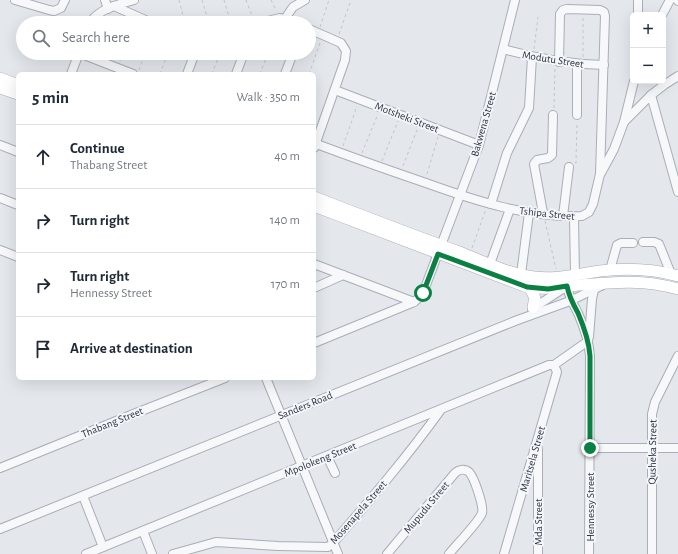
<!DOCTYPE html>
<meta charset="utf-8">
<style>
:root{--surface:#fff;--page:#f6f6f7;--text:#1f2937;--muted:#747a83;--line:#e0e1e3}
body{margin:0;font-family:"Alegreya Sans",sans-serif;background:var(--page);color:var(--text)}
.controls{position:absolute;right:12px;top:12px;display:grid;overflow:hidden;border-radius:6px;box-shadow:0 4px 16px #0002}
.controls button{width:36px;height:36px;display:grid;place-items:center;padding:0;border:0;border-bottom:1px solid var(--line);background:var(--surface);color:var(--text);font:20px sans-serif}
.stop{position:absolute;width:12px;height:12px;margin:-9px;border:3px solid #0b8043;border-radius:50%;background:#fff}
.stop.end{background:#0b8043;border-color:#fff;box-shadow:0 1px 4px #0008}
.list{margin:0;padding:0;list-style:none}
h2{display:flex;justify-content:space-between;align-items:center;height:52px;margin:0;padding:0 16px;font-size:17px}
h2 small{font-size:13px;font-weight:400;color:var(--muted)}
.list li{display:grid;grid-template-columns:26px 1fr auto;gap:12px;align-items:center;box-sizing:border-box;height:64px;padding:0 16px;border-top:1px solid var(--line)}
.list b{display:block;font-size:15px;white-space:nowrap}
.list p{margin:0;font-size:13px;white-space:nowrap;color:var(--muted)}
.list em{font-size:13px;font-style:normal;color:var(--muted)}
.icon{flex:none;width:22px;height:22px;fill:none;stroke:currentColor;stroke-width:2;stroke-linecap:round;stroke-linejoin:round}
.map{position:relative;flex:none;width:678px;height:554px;overflow:hidden}
.search{position:absolute;background:var(--surface);box-shadow:0 4px 16px #0002;left:16px;top:16px;width:300px;height:44px;display:flex;align-items:center;gap:10px;box-sizing:border-box;padding:0 14px;border-radius:22px;color:var(--muted);font-size:15px}
.panel{position:absolute;background:var(--surface);box-shadow:0 4px 16px #0002;left:16px;top:72px;width:300px;height:308px;border-radius:6px}
.map>svg:first-child{display:block}
.lines{fill:none;stroke-linecap:round;stroke-linejoin:round}
.minor-casing{stroke:#a9aeb7;stroke-width:10}
.major-casing{stroke:#a3abb8;stroke-width:12}
.path{stroke:#c2c5cb;stroke-width:1;stroke-dasharray:3 3;stroke-linecap:butt}
.minor{stroke:#f7f8fa;stroke-width:8}
.major{stroke:#fff;stroke-width:11}
.route{stroke:#0b8043;stroke-width:5}
.labels{text-anchor:middle;stroke-width:4;stroke-linejoin:round;paint-order:stroke}
.street-label{font-size:11px;fill:#2b3445;stroke:#f4f6f9}
</style>
<div class="map">
<svg width="678" height="554" viewBox="0 0 678 554">
<rect width="100%" height="100%" fill="#e4e7ec"/>
<g class="lines">
<!-- minor casing -->
<g class="minor-casing">
<g id="minor">
<polyline points="15,0 49,10 54,11 61,8 65,0"/>
<polyline points="105,0 108,9"/>
<polyline points="638,0 638,15"/>
<polyline points="677,0 678,1"/>
<polyline points="114,6 152,23"/>
<polyline points="662,15 670,0"/>
<polyline points="284,20 293,7 305,0"/>
<path d="M90,23C98,9 119,4 134,0"/>
<polyline points="259,23 280,18 293,23"/>
<polyline points="309,29 341,43 346,51 345,60 314,148"/>
<path d="M503,49C538,59 568,64 604,65"/>
<polyline points="79,53 133,74"/>
<polyline points="71,74 79,53"/>
<polyline points="187,74 195,53"/>
<polyline points="236,74 244,53"/>
<polyline points="285,74 293,53"/>
<polyline points="335,90 479,145"/>
<polyline points="651,95 678,192"/>
<polyline points="577,115 577,64"/>
<polyline points="624,122 634,81"/>
<path d="M314,143C351,157 388,170 426,183C476,201 528,218 582,216L589,212L593,204L600,174L605,16L604,12L600,10L567,9L563,10L560,14L559,62"/>
<polyline points="0,145 18,152"/>
<polyline points="601,173 614,149 624,122 651,95 664,85 678,76"/>
<polyline points="0,198 18,205"/>
<polyline points="491,204 507,153 529,108 532,57"/>
<polyline points="543,213 534,164 537,160 548,158 552,155 553,115"/>
<polyline points="563,216 569,167"/>
<path d="M574,217L575,275L567,286C569,297 573,304 578,313C584,327 589,341 590,356L589,554"/>
<polyline points="643,242 654,242 659,244 671,274"/>
<polyline points="0,250 18,257"/>
<polyline points="314,264 414,302"/>
<polyline points="490,264 510,209"/>
<polyline points="610,270 617,245 621,243 633,243"/>
<polyline points="521,274 529,213"/>
<polyline points="314,288 343,275"/>
<polyline points="532,309 564,288"/>
<polyline points="589,337 592,299 594,290"/>
<polyline points="314,343 414,302 421,296 423,293 479,145 515,0"/>
<polyline points="266,378 338,554"/>
<polyline points="590,448 678,448"/>
<polyline points="538,449 538,554"/>
<polyline points="327,456 335,473"/>
<polyline points="0,468 136,413 225,378"/>
<polyline points="83,496 103,547"/>
<polyline points="0,529 515,321 570,301 605,284"/>
<polyline points="143,531 152,554"/>
<polyline points="86,554 549,365 554,365 588,341"/>
<path d="M173,554L216,542L278,546L328,547L333,543C370,500 407,457 440,411"/>
<path d="M387,554L455,473C458,470 464,468 469,472C474,477 484,506 482,513C479,522 456,545 449,554"/>
<polyline points="504,554 557,372 554,365"/>
<polyline points="652,554 652,414 655,402 678,356"/>
</g>
</g>
<!-- major casing -->
<g class="major-casing">
<g id="major">
<polyline points="0,78 18,85"/>
<polyline points="0,88 18,94"/>
<path d="M314,197C363,216 412,235 462,253C484,262 509,274 534,277C556,280 578,274 600,271C625,268 653,269 678,276"/>
<path d="M314,206L527,287C544,290 562,287 579,285C614,282 644,279 678,289"/>
<polyline points="530,288 535,298 533,307"/>
</g>
</g>
<!-- path -->
<g class="path">
<polyline points="179,0 185,23"/>
<polyline points="202,0 209,23"/>
<polyline points="224,0 231,23"/>
<polyline points="246,0 253,18"/>
<polyline points="271,0 276,10"/>
<polyline points="320,27 329,0"/>
<polyline points="339,34 351,0"/>
<polyline points="534,49 538,17"/>
<polyline points="583,57 583,18"/>
<polyline points="120,61 123,53"/>
<polyline points="139,70 145,53"/>
<polyline points="160,74 168,53"/>
<polyline points="212,74 220,53"/>
<polyline points="260,74 268,53"/>
<polyline points="309,74 320,43"/>
<polyline points="554,108 555,67"/>
<polyline points="343,146 357,106"/>
<polyline points="362,153 378,114"/>
<polyline points="382,161 398,121"/>
<polyline points="575,163 576,163 577,123"/>
<polyline points="403,166 417,130"/>
<polyline points="427,174 438,137"/>
<polyline points="545,221 556,269"/>
<polyline points="472,248 486,209"/>
</g>
<!-- minor -->
<use href="#minor" class="minor"/>
<!-- major -->
<use href="#major" class="major"/>
</g>
<g class="lines">
<!-- route -->
<path class="route" d="M423,293L438,254L527,287L548,289L567,286C569,297 573,304 578,313C584,327 589,341 590,356V448"/>
</g>
<g class="labels">
<!-- street labels -->
<g class="street-label">
<text transform="translate(553 59) rotate(9)" y="4">Modutu Street</text>
<text transform="translate(407 117) rotate(21)" y="4">Motsheki Street</text>
<text transform="translate(483 124) rotate(-74)" y="4">Bakwena Street</text>
<text transform="translate(547 213) rotate(6)" y="4">Tshipa Street</text>
<text transform="translate(305 405) rotate(-22)" y="4">Sanders Road</text>
<text transform="translate(112 422) rotate(-22)" y="4">Thabang Street</text>
<text transform="translate(652 452) rotate(-89)" y="4">Qusheka Street</text>
<text transform="translate(320 459) rotate(-22)" y="4">Mpolokeng Street</text>
<text transform="translate(532 459) rotate(-74)" y="4">Maritsela Street</text>
<text transform="translate(426 507) rotate(-50)" y="4">Mupudu Street</text>
<text transform="translate(590 507) rotate(-90)" y="4">Hennessy Street</text>
<text transform="translate(358 512) rotate(-49)" y="4">Mosenapela Street</text>
<text transform="translate(538 522) rotate(-90)" y="4">Mda Street</text>
</g>
</g>
</svg>
<div class="controls">
<button>+</button>
<button>−</button>
</div>
<div class="stop" style="left:423px;top:293px"></div>
<div class="stop end" style="left:590px;top:448px"></div>
<div class="search"><svg class="icon" aria-label="search" viewBox="0 0 24 24"><circle cx="10" cy="10" r="6"/><path d="M15 15l6 6"/></svg>Search here</div>
<section class="panel">
<h2>5 min<small>Walk · 350 m</small></h2>
<ul class="list">
<li><svg class="icon" aria-label="ahead" viewBox="0 0 24 24"><path d="M12 20V5M6 11l6-6 6 6"/></svg><div><b>Continue</b><p>Thabang Street</p></div><em>40 m</em></li>
<li><svg class="icon" aria-label="right" viewBox="0 0 24 24"><path d="M7 20v-9h11M14 6l5 5-5 5"/></svg><div><b>Turn right</b></div><em>140 m</em></li>
<li><svg class="icon" aria-label="right" viewBox="0 0 24 24"><path d="M7 20v-9h11M14 6l5 5-5 5"/></svg><div><b>Turn right</b><p>Hennessy Street</p></div><em>170 m</em></li>
<li><svg class="icon" aria-label="arrive" viewBox="0 0 24 24"><path d="M6 21V4h12l-3 4 3 4H6"/></svg><div><b>Arrive at destination</b></div></li>
</ul>
</section>
</div>
